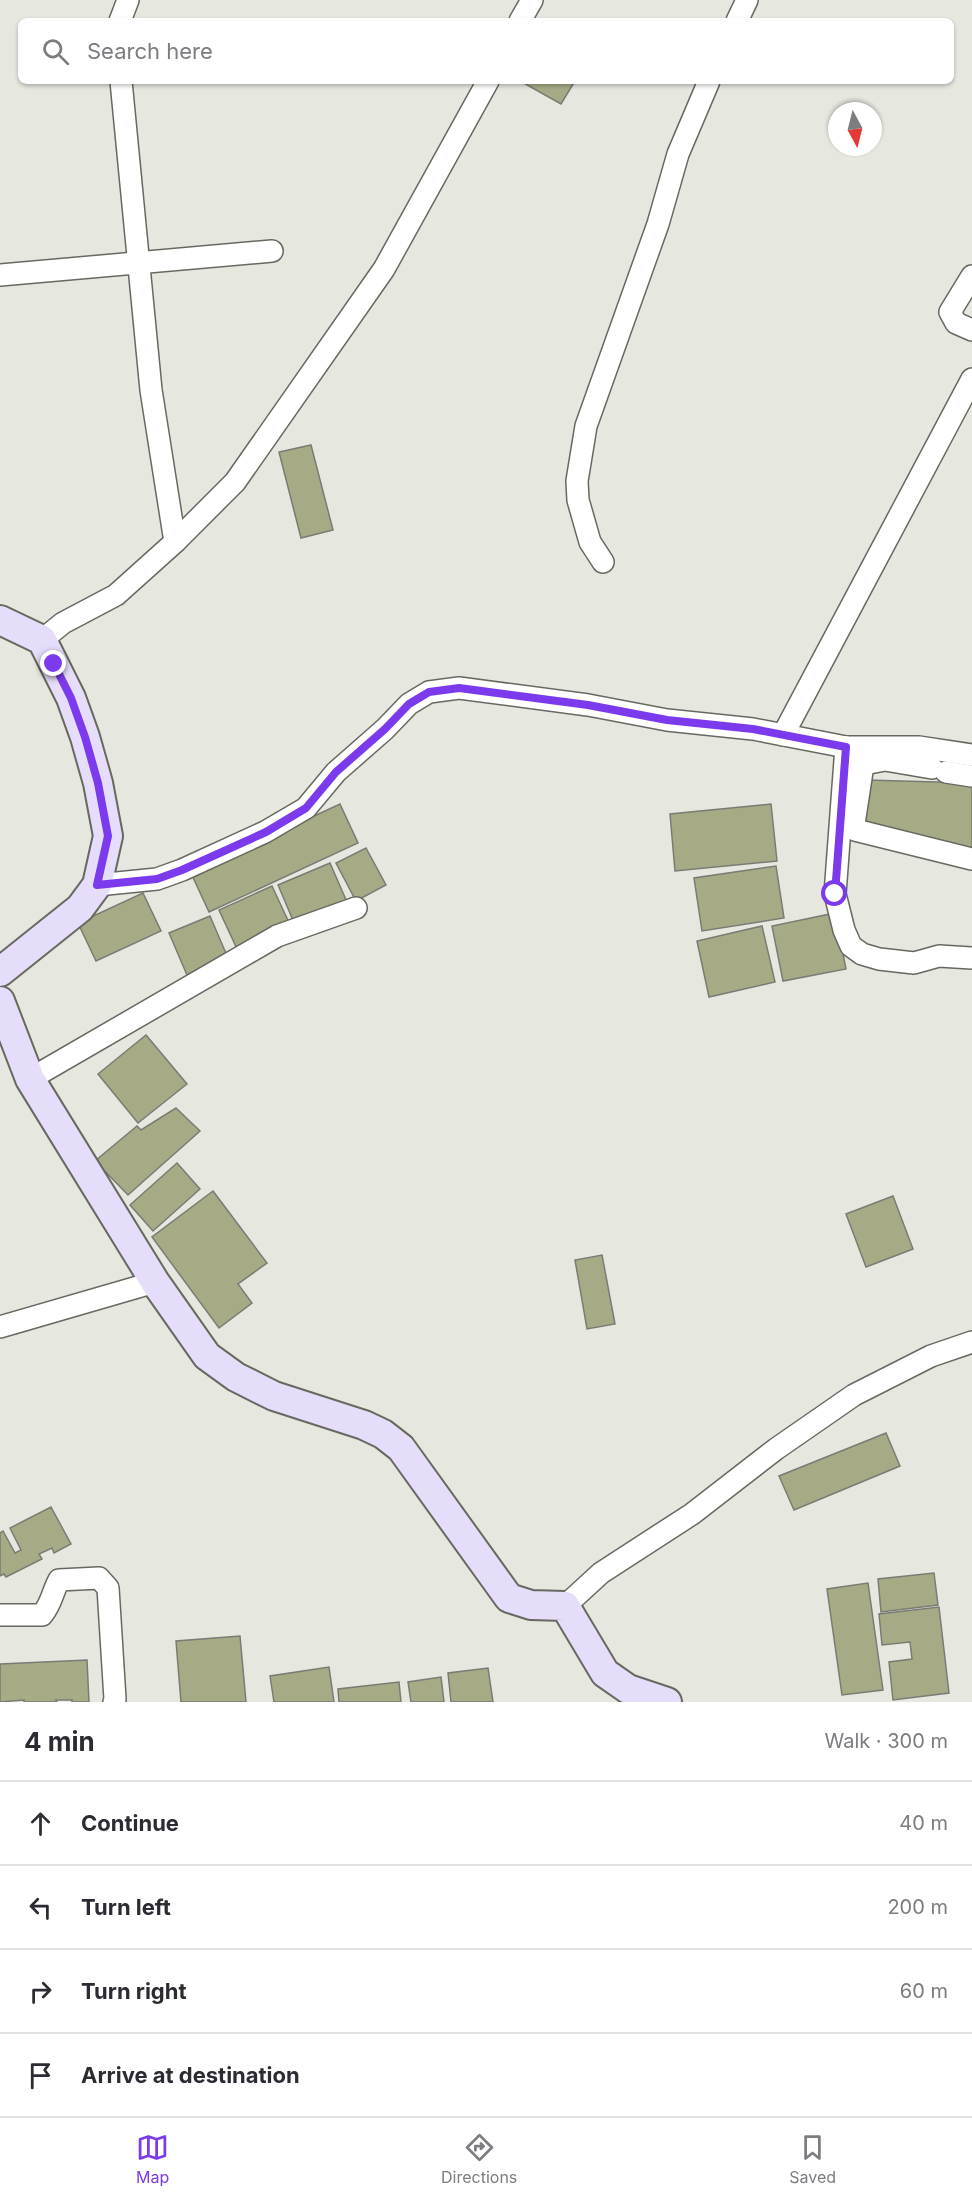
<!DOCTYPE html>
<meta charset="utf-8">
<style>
:root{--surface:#fff;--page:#f7f7f7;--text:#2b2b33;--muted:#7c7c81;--line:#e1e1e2;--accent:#7c3aed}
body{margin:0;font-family:Inter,sans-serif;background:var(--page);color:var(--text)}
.compass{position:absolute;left:828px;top:102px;width:54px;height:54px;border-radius:50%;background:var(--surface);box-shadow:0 2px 4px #0004;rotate:173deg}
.stop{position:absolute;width:18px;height:18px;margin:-14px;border:4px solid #7c3aed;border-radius:50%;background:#fff}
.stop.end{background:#7c3aed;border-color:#fff;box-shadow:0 2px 6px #0008}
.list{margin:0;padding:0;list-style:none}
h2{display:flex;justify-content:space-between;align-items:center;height:78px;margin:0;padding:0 24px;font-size:26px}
h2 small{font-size:20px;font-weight:400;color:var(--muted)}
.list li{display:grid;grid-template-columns:39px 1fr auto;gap:18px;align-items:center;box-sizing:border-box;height:84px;padding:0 24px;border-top:2px solid var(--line)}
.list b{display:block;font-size:22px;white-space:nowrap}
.list em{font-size:20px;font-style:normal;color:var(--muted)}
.icon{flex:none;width:33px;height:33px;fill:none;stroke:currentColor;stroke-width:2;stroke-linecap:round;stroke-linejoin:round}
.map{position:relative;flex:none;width:972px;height:1702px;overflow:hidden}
.search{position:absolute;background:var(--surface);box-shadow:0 2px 4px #0004;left:18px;right:18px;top:18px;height:66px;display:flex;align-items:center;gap:15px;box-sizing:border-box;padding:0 21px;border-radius:9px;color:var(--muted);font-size:22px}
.sheet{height:414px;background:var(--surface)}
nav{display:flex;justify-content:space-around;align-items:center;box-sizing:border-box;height:84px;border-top:2px solid var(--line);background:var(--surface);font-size:16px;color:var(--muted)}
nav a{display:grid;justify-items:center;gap:3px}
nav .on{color:var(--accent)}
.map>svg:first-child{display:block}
.building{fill:#a6ab86;stroke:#7a7b74;stroke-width:1.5}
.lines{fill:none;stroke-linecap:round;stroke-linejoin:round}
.street-casing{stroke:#676961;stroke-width:24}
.secondary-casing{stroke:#676961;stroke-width:32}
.street{stroke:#fff;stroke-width:21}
.secondary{stroke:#e6ddfb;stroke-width:28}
.route{stroke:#7c3aed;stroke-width:8}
</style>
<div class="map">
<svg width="972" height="1702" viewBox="0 0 972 1702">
<rect width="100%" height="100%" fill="#e6e7df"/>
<!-- building -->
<g class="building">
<polygon points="520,81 575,81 561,104"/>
<polygon points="311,445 333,530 301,538 279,452"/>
<polygon points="867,780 972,783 972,855 857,827"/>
<polygon points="340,804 358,843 209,912 191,873"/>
<polygon points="771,804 777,861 675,871 670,814"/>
<polygon points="366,848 386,885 356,901 336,863"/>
<polygon points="330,863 347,902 295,925 278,885"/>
<polygon points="776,866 784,918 702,931 694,878"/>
<polygon points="272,886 291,927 238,951 219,910"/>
<polygon points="143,893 161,931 96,961 78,923"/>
<polygon points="835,913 846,969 783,981 772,926"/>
<polygon points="210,916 228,958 187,975 169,933"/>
<polygon points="762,926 775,982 709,997 697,941"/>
<polygon points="146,1035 187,1084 138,1123 98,1074"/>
<polygon points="176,1108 200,1131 128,1195 95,1161 137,1126 141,1130"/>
<polygon points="177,1163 200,1189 153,1231 130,1205"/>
<polygon points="213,1191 267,1263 238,1284 252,1303 219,1328 152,1237"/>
<polygon points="893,1196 913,1249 866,1267 846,1214"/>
<polygon points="602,1255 615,1324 587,1329 575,1260"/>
<polygon points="886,1433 900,1466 794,1510 779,1476"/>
<polygon points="51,1507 71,1544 54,1553 52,1548 39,1554 42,1559 6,1577 4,1574 0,1576 0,1533 3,1531 15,1553 21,1550 10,1528"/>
<polygon points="934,1573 938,1605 881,1612 878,1579"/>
<polygon points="868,1583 883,1690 842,1695 827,1589"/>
<polygon points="939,1607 949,1693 893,1700 889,1662 912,1659 910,1642 882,1645 879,1614"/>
<polygon points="240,1636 246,1702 181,1702 176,1641"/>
<polygon points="87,1660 89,1702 72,1702 72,1700 56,1700 57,1702 24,1702 24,1700 0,1702 0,1664"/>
<polygon points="329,1667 334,1702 274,1702 270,1676"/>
<polygon points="488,1668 493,1702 451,1702 448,1673"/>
<polygon points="441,1677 444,1702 411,1702 408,1682"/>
<polygon points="399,1682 401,1702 339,1702 338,1689"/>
</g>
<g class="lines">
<!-- street casing -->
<g class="street-casing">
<g id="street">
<polyline points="120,21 128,0"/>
<polyline points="520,21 532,0"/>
<polyline points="737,21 747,0"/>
<polyline points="121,81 151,390 175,542"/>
<polyline points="0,275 272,251"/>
<polyline points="972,276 950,312 956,323 972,330"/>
<polyline points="603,562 590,542 578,500 577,481 586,426 658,224 678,154 709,81"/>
<polyline points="42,640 63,623 116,595 175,542 235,482 384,269 488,81"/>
<polyline points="783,735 972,379"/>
<polyline points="846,747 835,894 844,930 851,946 862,954 879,959 914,963 939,956 972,958"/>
<polyline points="846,747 861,758 863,765 854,824 855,830 972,859"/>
<polyline points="869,763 885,760 932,768"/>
<polyline points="946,772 972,776"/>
<polyline points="97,885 157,879 182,870 265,832 306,808 336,772 385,729 409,704 429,692 459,688 588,705 667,720 753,729 846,747 919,747 972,755"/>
<polyline points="30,1079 277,936 356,908"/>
<polyline points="0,1327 155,1282"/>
<polyline points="565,1606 601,1573 692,1514 776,1449 854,1395 931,1356 972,1342"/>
<path d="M0,1615H42C52,1603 52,1593 59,1580L99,1578L108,1588L115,1699L114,1702"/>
</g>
</g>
<!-- secondary casing -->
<g class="secondary-casing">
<g id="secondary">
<polyline points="0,620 42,640 71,698 85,737 98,783 108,836 97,885 80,908 0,972"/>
<polyline points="0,1001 30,1079 155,1282 207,1356 236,1377 274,1396 364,1425 383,1434 401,1448 509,1598 531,1605 565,1606 605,1673 628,1689 667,1702"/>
</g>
</g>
<!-- street -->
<use href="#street" class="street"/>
<!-- secondary -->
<use href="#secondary" class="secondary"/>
</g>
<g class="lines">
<!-- route -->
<polyline class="route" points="54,664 71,698 85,737 98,783 108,836 97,885 157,879 182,870 266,832 306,808 336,772 385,729 409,704 429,692 459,688 588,705 667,720 753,729 846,747 835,894"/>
</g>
</svg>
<svg class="compass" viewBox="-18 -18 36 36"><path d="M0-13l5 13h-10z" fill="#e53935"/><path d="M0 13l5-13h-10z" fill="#7c7c81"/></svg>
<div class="stop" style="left:835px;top:894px"></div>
<div class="stop end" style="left:54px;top:664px"></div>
<div class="search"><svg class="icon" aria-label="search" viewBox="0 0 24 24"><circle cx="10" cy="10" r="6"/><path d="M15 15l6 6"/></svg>Search here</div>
</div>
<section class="sheet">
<h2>4 min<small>Walk · 300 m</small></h2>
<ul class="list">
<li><svg class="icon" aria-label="ahead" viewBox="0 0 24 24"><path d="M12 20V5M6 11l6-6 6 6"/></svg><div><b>Continue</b></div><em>40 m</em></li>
<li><svg class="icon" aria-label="left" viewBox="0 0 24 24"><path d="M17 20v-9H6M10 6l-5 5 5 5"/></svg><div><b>Turn left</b></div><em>200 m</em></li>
<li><svg class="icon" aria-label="right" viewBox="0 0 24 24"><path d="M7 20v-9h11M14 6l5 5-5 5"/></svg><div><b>Turn right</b></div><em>60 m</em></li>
<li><svg class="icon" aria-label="arrive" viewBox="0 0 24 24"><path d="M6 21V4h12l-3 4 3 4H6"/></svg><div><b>Arrive at destination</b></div></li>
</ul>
</section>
<nav>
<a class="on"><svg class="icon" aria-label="map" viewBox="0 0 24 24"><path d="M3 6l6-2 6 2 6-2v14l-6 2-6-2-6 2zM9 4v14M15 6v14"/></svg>Map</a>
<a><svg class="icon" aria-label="directions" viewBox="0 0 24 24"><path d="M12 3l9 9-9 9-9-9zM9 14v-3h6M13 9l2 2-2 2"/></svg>Directions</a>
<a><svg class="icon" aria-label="saved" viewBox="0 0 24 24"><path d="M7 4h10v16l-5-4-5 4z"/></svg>Saved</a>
</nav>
